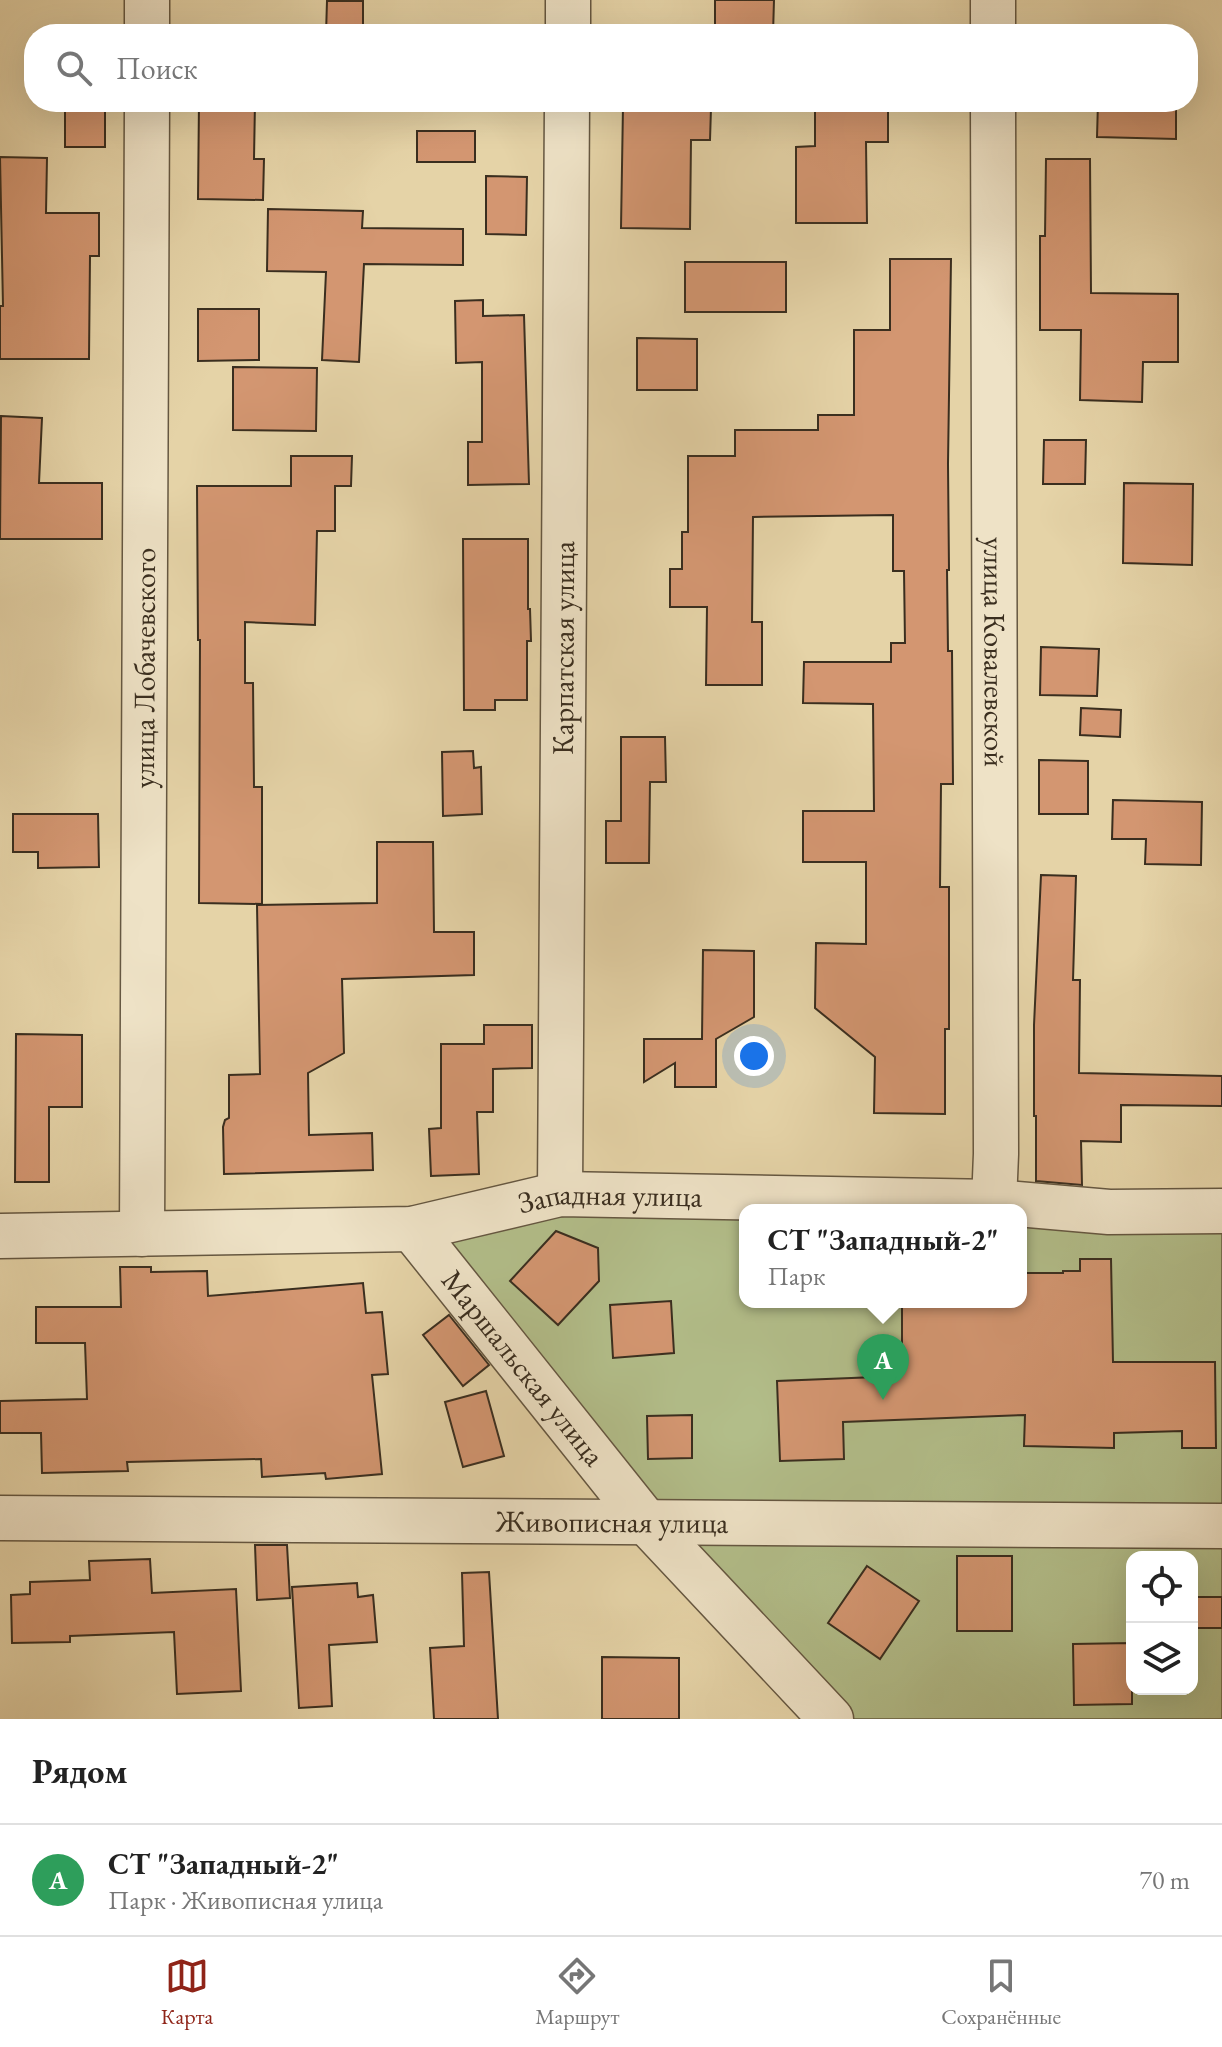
<!DOCTYPE html>
<html lang="ru">
<meta charset="utf-8">
<style>
:root{--surface:#fff;--page:#f6f6f6;--text:#222;--muted:#767676;--line:#e0e0e0;--accent:#8f2418}
body{margin:0;font-family:"EB Garamond",serif;background:var(--page);color:var(--text)}
.controls{position:absolute;right:24px;bottom:24px;display:grid;overflow:hidden;border-radius:16px;box-shadow:0 8px 32px #0002}
.controls button{width:72px;height:72px;display:grid;place-items:center;padding:0;border:0;border-bottom:2px solid var(--line);background:var(--surface);color:var(--text);font:40px sans-serif}
.you{position:absolute;left:754px;top:1056px;width:28px;height:28px;margin:-20px;border:6px solid #fff;border-radius:50%;background:#1a73e8;box-shadow:0 0 0 12px #1a73e833}
.badge{display:grid;place-items:center;width:52px;height:52px;border-radius:50%;background:var(--accent);color:#fff;font-size:26px;font-weight:700}
.pin{position:absolute;translate:-50% -66px;filter:drop-shadow(0 2px 4px #0008)}
.pin::after{content:'';position:absolute;top:42px;width:28px;height:24px;background:inherit;clip-path:polygon(0 0,100% 0,50% 100%)}
.popup{position:absolute;left:739px;top:1204px;width:288px;height:104px;box-sizing:border-box;display:grid;place-content:center;border-radius:16px;background:var(--surface);filter:drop-shadow(0 2px 6px #0005);font-size:26px;white-space:nowrap;color:var(--muted)}
.popup b{font-size:30px;color:var(--text)}
.popup::after{content:'';position:absolute;left:50%;top:100%;margin-left:-16px;border:16px solid transparent;border-top-color:var(--surface)}
.list{margin:0;padding:0;list-style:none}
h2{display:flex;justify-content:space-between;align-items:center;height:104px;margin:0;padding:0 32px;font-size:34px}
h2 small{font-size:26px;font-weight:400;color:var(--muted)}
.list li{display:grid;grid-template-columns:52px 1fr auto;gap:24px;align-items:center;box-sizing:border-box;height:112px;padding:0 32px;border-top:2px solid var(--line)}
.list b{display:block;font-size:30px;white-space:nowrap}
.list p{margin:0;font-size:26px;white-space:nowrap;color:var(--muted)}
.list em{font-size:26px;font-style:normal;color:var(--muted)}
.icon{flex:none;width:44px;height:44px;fill:none;stroke:currentColor;stroke-width:2;stroke-linecap:round;stroke-linejoin:round}
.map{position:relative;flex:none;width:1222px;height:1719px;overflow:hidden}
.search{position:absolute;background:var(--surface);box-shadow:0 8px 32px #0002;left:24px;right:24px;top:24px;height:88px;display:flex;align-items:center;gap:20px;box-sizing:border-box;padding:0 28px;border-radius:32px;color:var(--muted);font-size:30px}
.sheet{height:216px;background:var(--surface)}
nav{display:flex;justify-content:space-around;align-items:center;box-sizing:border-box;height:112px;border-top:2px solid var(--line);background:var(--surface);font-size:22px;color:var(--muted)}
nav a{display:grid;justify-items:center;gap:4px}
nav .on{color:var(--accent)}
.map>svg:first-child{display:block}
.green{fill:#b2bd89;stroke:#767654;stroke-width:2;fill-rule:evenodd}
.building{fill:#d39671;stroke:#3a2e1f;stroke-width:2}
.lines{fill:none;stroke-linecap:round;stroke-linejoin:round}
.minor-casing{stroke:#655741;stroke-width:47}
.minor{stroke:#eee2c6;stroke-width:44}
.labels{text-anchor:middle;stroke-width:8;stroke-linejoin:round;paint-order:stroke}
.street-label{font-size:30px;fill:#3a2e1f;stroke:#eee2c6}
</style>
<div class="map">
<svg width="1222" height="1719" viewBox="0 0 1222 1719">
<rect width="100%" height="100%" fill="#e5d3a7"/>
<filter id="stains"><feTurbulence type="fractalNoise" baseFrequency=".0025" numOctaves="4"/><feColorMatrix values="0 0 0 0 .2 0 0 0 0 .09 0 0 0 0 .02 0 0 0 .5 -.17"/></filter>
<radialGradient id="worn" r=".72"><stop offset=".6" stop-color="#630" stop-opacity="0"/><stop offset="1" stop-color="#630" stop-opacity=".3"/></radialGradient>
<!-- green -->
<path class="green" d="M576,1213L745,1215V1302H1021V1218L1222,1221V1719H821L425,1243ZM1132,1557H1192V1689H1132Z"/>
<!-- building -->
<g class="building">
<polygon points="715,0 774,0 773,34 715,34"/>
<polygon points="327,1 363,1 363,34 326,34"/>
<rect x="65" y="102" width="40" height="45"/>
<polygon points="199,102 255,102 254,159 264,159 263,200 198,199"/>
<polygon points="815,102 888,102 888,142 866,142 867,223 796,223 796,147 815,146"/>
<polygon points="1098,102 1176,102 1176,139 1097,137"/>
<polygon points="623,106 711,108 710,140 691,140 690,229 621,228"/>
<rect x="417" y="131" width="58" height="31"/>
<polygon points="0,157 47,158 46,213 99,213 99,256 90,256 89,359 0,359 0,306 3,306"/>
<polygon points="1046,159 1090,159 1091,293 1178,294 1178,362 1143,362 1142,402 1080,400 1081,330 1040,330 1040,236 1045,236"/>
<polygon points="486,176 527,177 526,235 486,234"/>
<polygon points="268,209 363,211 362,228 463,229 463,265 364,264 359,362 322,360 326,272 267,271"/>
<polygon points="890,259 951,259 948,464 949,570 947,570 948,651 952,651 953,784 941,784 940,887 949,887 949,1029 945,1029 945,1114 874,1113 875,1057 815,1008 816,943 866,944 866,862 803,862 803,811 874,811 873,704 803,703 804,662 891,662 891,643 905,643 904,571 893,571 893,515 753,517 752,622 762,622 762,685 706,685 707,607 670,607 670,569 682,569 682,532 688,532 688,456 735,456 735,430 818,430 818,415 854,415 854,330 890,330"/>
<rect x="685" y="262" width="101" height="50"/>
<polygon points="483,300 483,316 524,315 529,484 468,485 468,442 482,442 482,362 456,363 455,301"/>
<polygon points="198,309 259,309 259,360 198,361"/>
<polygon points="637,338 697,339 697,390 637,390"/>
<polygon points="233,367 317,368 316,431 233,430"/>
<polygon points="1,416 42,418 39,483 102,483 102,539 0,539"/>
<polygon points="1044,440 1086,440 1085,484 1043,484"/>
<polygon points="291,456 352,456 351,486 335,486 335,531 317,531 315,625 245,622 245,683 253,683 254,787 262,787 262,904 199,903 200,640 198,640 197,486 291,486"/>
<polygon points="1124,483 1193,484 1192,565 1123,563"/>
<polygon points="463,539 528,539 528,609 530,609 531,641 527,641 527,700 495,700 495,710 464,710"/>
<polygon points="1041,647 1099,649 1097,696 1040,695"/>
<polygon points="1081,708 1121,710 1120,737 1080,735"/>
<polygon points="621,737 665,737 666,782 650,782 649,863 606,863 606,821 621,821"/>
<polygon points="473,751 474,768 481,767 482,814 443,816 442,752"/>
<polygon points="1039,760 1088,761 1088,814 1039,814"/>
<polygon points="1113,800 1202,802 1201,865 1145,864 1146,839 1112,839"/>
<polygon points="13,814 98,814 99,867 38,868 38,852 13,852"/>
<polygon points="377,842 433,842 434,932 474,932 474,975 342,979 344,1053 308,1073 309,1135 372,1133 373,1170 224,1174 223,1127 225,1120 229,1118 229,1075 260,1074 257,905 377,903"/>
<polygon points="1041,875 1076,876 1073,980 1080,980 1079,1073 1222,1076 1222,1106 1121,1105 1121,1142 1081,1141 1082,1185 1036,1181 1036,1116 1034,1116 1034,1025"/>
<polygon points="703,950 754,951 754,1017 716,1039 716,1087 675,1087 675,1063 644,1082 644,1039 702,1039"/>
<polygon points="484,1025 532,1025 532,1068 493,1069 493,1112 477,1112 479,1174 431,1176 429,1129 441,1128 441,1044 484,1044"/>
<polygon points="16,1034 82,1035 82,1107 49,1107 49,1182 15,1182"/>
<polygon points="556,1231 598,1248 599,1281 558,1325 510,1281"/>
<polygon points="1080,1259 1111,1259 1113,1362 1215,1362 1216,1448 1182,1448 1182,1431 1114,1433 1114,1448 1024,1446 1025,1415 843,1422 844,1459 780,1461 777,1381 876,1377 876,1368 899,1367 899,1357 902,1357 902,1302 1021,1302 1021,1273 1063,1273 1063,1271 1080,1271"/>
<polygon points="120,1267 151,1267 151,1272 207,1271 208,1296 363,1283 366,1313 382,1312 388,1374 372,1375 382,1474 326,1479 325,1473 262,1477 261,1459 127,1462 128,1471 42,1473 41,1433 0,1433 0,1401 87,1399 85,1343 36,1343 36,1307 121,1307"/>
<polygon points="671,1301 674,1353 613,1358 610,1305"/>
<polygon points="449,1315 489,1365 463,1386 423,1335"/>
<polygon points="486,1391 504,1456 463,1467 445,1402"/>
<polygon points="692,1415 692,1458 648,1459 647,1416"/>
<polygon points="255,1545 287,1545 290,1598 257,1600"/>
<rect x="957" y="1556" width="55" height="75"/>
<polygon points="150,1559 152,1593 236,1589 241,1691 177,1694 174,1632 70,1636 70,1642 12,1643 11,1595 30,1594 30,1582 90,1580 89,1561"/>
<polygon points="867,1566 919,1601 880,1659 828,1623"/>
<polygon points="489,1572 498,1719 434,1719 430,1648 464,1646 462,1573"/>
<polygon points="357,1583 358,1597 373,1595 377,1642 329,1645 332,1706 299,1708 292,1587"/>
<rect x="1192" y="1597" width="30" height="31"/>
<polygon points="1132,1643 1132,1704 1074,1705 1073,1644"/>
<polygon points="602,1657 679,1658 679,1719 602,1719"/>
</g>
<g class="lines">
<!-- minor casing -->
<g class="minor-casing">
<g id="minor">
<polyline points="993,0 993,34"/>
<polyline points="147,34 147,0"/>
<polyline points="568,34 568,0"/>
<path id="s1" d="M993,102L996,1154L994,1202"/>
<path id="s2" d="M560,1194L567,102"/>
<path id="s3" d="M412,1229L647,1523L831,1719"/>
<path id="s4" d="M142,1234L147,102"/>
<path id="s5" d="M0,1236L412,1229L560,1194L994,1202L1109,1212L1222,1211"/>
<path id="s6" d="M0,1518L1222,1526"/>
</g>
</g>
<!-- minor -->
<use href="#minor" class="minor"/>
</g>
<g class="labels">
<!-- street labels -->
<g class="street-label">
<text dy="10" stroke="none"><textPath href="#s2" startOffset="546">Карпатская улица</textPath></text>
<text dy="10" stroke="none"><textPath href="#s1" startOffset="550">улица Ковалевской</textPath></text>
<text dy="10" stroke="none"><textPath href="#s4" startOffset="566">улица Лобачевского</textPath></text>
<text dy="10" stroke="none"><textPath href="#s5" startOffset="614">Западная улица</textPath></text>
<text dy="10" stroke="none"><textPath href="#s3" startOffset="178">Маршальская улица</textPath></text>
<text dy="10" stroke="none"><textPath href="#s6" startOffset="612">Живописная улица</textPath></text>
</g>
</g>
<rect width="100%" height="100%" filter="url(#stains)"/>
<rect width="100%" height="100%" fill="url(#worn)"/>
</svg>
<div class="controls">
<button><svg class="icon" aria-label="locate" viewBox="0 0 24 24"><circle cx="12" cy="12" r="6"/><path d="M12 2v4M12 18v4M2 12h4M18 12h4"/></svg></button>
<button><svg class="icon" aria-label="layers" viewBox="0 0 24 24"><path d="M12 4l9 5-9 5-9-5zM3 14l9 5 9-5"/></svg></button>
</div>
<div class="you"></div>
<div class="pin badge" style="left:883px;top:1400px;background:#2e9e5b">A</div>
<div class="popup"><b>СТ &quot;Западный-2&quot;</b>Парк</div>
<div class="search"><svg class="icon" aria-label="search" viewBox="0 0 24 24"><circle cx="10" cy="10" r="6"/><path d="M15 15l6 6"/></svg>Поиск</div>
</div>
<section class="sheet">
<h2>Рядом<small></small></h2>
<ul class="list">
<li><span class="badge" style="background:#2e9e5b">A</span><div><b>СТ &quot;Западный-2&quot;</b><p>Парк · Живописная улица</p></div><em>70 m</em></li>
</ul>
</section>
<nav>
<a class="on"><svg class="icon" aria-label="map" viewBox="0 0 24 24"><path d="M3 6l6-2 6 2 6-2v14l-6 2-6-2-6 2zM9 4v14M15 6v14"/></svg>Карта</a>
<a><svg class="icon" aria-label="directions" viewBox="0 0 24 24"><path d="M12 3l9 9-9 9-9-9zM9 14v-3h6M13 9l2 2-2 2"/></svg>Маршрут</a>
<a><svg class="icon" aria-label="saved" viewBox="0 0 24 24"><path d="M7 4h10v16l-5-4-5 4z"/></svg>Сохранённые</a>
</nav>
